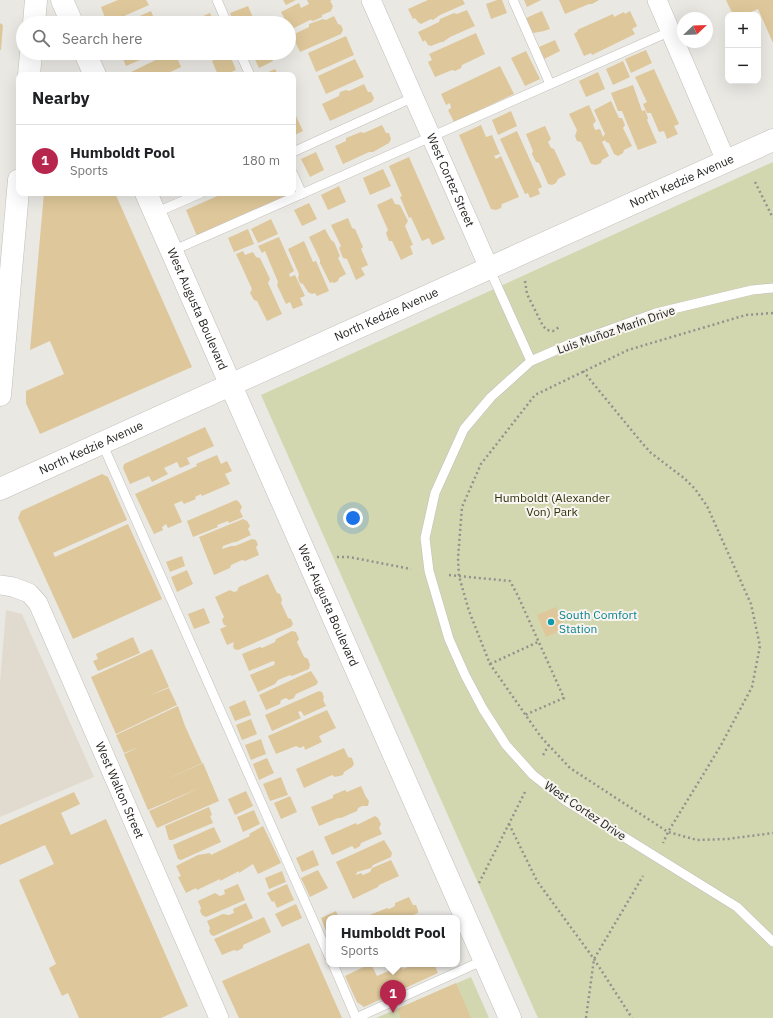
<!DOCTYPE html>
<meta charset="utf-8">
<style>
:root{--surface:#fff;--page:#f2f2f2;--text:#202124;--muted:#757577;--line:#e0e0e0;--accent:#b7264d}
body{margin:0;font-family:"IBM Plex Sans",sans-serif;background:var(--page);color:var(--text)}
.controls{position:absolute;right:12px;top:12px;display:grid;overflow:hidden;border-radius:8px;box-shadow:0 4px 16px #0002}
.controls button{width:36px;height:36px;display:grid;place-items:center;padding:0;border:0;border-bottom:1px solid var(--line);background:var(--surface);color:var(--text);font:20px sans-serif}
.compass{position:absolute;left:677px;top:12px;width:36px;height:36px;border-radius:50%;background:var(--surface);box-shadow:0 4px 16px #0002;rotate:67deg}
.you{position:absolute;left:353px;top:518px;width:14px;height:14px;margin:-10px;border:3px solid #fff;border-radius:50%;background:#1a73e8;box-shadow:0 0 0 6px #1a73e833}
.badge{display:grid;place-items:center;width:26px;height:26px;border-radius:50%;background:var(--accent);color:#fff;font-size:13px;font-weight:700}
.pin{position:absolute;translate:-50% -33px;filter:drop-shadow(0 1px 2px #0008)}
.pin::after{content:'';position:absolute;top:21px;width:14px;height:12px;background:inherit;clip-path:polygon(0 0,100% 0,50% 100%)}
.popup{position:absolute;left:326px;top:915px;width:134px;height:52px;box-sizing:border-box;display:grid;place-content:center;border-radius:8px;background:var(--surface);filter:drop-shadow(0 1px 3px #0005);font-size:13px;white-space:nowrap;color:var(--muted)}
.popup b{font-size:15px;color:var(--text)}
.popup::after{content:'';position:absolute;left:50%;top:100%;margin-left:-8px;border:8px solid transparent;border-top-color:var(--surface)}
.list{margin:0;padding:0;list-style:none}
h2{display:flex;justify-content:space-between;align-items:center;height:52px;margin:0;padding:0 16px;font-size:17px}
h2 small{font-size:13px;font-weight:400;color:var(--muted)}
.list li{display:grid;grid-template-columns:26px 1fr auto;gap:12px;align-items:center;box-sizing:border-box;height:72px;padding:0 16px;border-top:1px solid var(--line)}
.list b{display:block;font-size:15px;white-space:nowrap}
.list p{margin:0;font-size:13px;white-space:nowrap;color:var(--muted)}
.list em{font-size:13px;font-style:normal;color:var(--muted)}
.icon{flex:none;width:22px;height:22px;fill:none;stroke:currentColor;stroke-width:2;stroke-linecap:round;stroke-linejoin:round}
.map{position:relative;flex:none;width:773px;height:1018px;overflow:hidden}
.search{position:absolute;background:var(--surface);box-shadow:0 4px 16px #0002;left:16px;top:16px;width:280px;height:44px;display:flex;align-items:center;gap:10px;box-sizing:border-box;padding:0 14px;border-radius:22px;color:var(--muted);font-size:15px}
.panel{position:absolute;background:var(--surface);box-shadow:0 4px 16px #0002;left:16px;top:72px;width:280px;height:124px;border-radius:8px}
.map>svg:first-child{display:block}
.built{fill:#e1dbcf}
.green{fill:#d3d7af}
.building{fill:#dec79a}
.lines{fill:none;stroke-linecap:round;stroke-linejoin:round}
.lane-casing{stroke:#c1beba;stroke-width:10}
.street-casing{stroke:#c1beba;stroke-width:20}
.secondary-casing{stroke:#c1beba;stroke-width:23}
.path{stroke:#94928e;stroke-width:2.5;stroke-dasharray:2 3;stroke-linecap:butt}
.lane{stroke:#fff;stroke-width:9}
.street{stroke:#fff;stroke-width:19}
.secondary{stroke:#fff;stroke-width:22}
.culture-dot{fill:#0f9aa8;stroke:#f8f5f0;stroke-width:1.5}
.labels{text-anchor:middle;stroke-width:4;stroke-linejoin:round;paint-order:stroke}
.street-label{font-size:12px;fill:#252422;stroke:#f8f5f0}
.park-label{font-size:12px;fill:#30320b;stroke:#f8f5f0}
.culture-label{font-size:12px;fill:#0d838f;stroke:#f8f5f0;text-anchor:start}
</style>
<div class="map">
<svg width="773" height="1018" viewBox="0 0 773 1018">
<rect width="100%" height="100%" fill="#eae8e3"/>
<!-- built -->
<polygon class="built" points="6,610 22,614 94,777 0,817 0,682"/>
<!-- green -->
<g class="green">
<polygon points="773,162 773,1018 538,1018 261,395"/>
<polygon points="471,977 489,1018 376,1018"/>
</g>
<!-- building -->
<g class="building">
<polygon points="118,0 146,0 149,5 113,21 110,16 105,18 101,7"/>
<polygon points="283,0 296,0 286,5"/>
<polygon points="307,0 332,0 330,1 333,6 331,11 322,15 322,17 313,21 310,20 290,30 289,23 287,23 281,12 299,3 301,8 309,4"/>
<polygon points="428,0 463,0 465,4 440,15 433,20 431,19 421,24 418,22 415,18 413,19 408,9"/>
<polygon points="497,0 502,0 507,13 491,19 486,4"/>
<polygon points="524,0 541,0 527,7"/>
<polygon points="559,0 599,0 592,4 589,4 565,14"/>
<polygon points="726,0 773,0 773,43 758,9 744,15 733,15"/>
<polygon points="248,6 254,20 247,23 234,23 230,13"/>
<polygon points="467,10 475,26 450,37 443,42 441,42 431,46 428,45 425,40 423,42 418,32 439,22 440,19 454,13 457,14"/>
<polygon points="151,11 156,23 124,23"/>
<polygon points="542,11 550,29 544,31 533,33 526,18"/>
<polygon points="630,11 637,26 632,29 635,34 592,55 591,53 584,56 574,34 578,31 577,30 613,14 614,17 624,12 625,14"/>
<polygon points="210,13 214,23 195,23 194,20"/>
<polygon points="334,16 338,24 341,25 343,30 341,34 300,52 292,35 309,27 309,24 323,19 326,20"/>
<polygon points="0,23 3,25 1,50 0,50"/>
<polygon points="476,33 485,54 462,65 461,68 455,71 452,70 435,77 428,62 432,60 429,54"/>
<polygon points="346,36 354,55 316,72 308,53"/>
<polygon points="555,40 560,51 544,59 539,47"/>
<polygon points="646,50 652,63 631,73 625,59"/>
<polygon points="526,51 540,79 525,86 511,58"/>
<polygon points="126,53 156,53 126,66 122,56"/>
<polygon points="170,53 175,53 181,67 164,75 130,75 129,73"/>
<polygon points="229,53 236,70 224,75 218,75 212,61"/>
<polygon points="252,53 269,53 273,61 259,68"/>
<polygon points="355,59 364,77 326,94 318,76"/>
<polygon points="623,61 630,77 613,85 606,69"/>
<polygon points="500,66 514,94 454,122 448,110 451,108 450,103 446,105 441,94"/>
<polygon points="275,69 278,75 262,75"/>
<polygon points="654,69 679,124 674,126 678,134 667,139 664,131 659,132 651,113 647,113 643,104 647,102 635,77"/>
<polygon points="598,72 605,89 586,97 579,81"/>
<polygon points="364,84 368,92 371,92 374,98 372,102 330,121 322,104 339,96 340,92 346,90 349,91"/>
<polygon points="633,85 642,111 645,110 648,118 647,120 657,143 638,150 622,111 618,111 611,93"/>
<polygon points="611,101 619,118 622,118 625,125 623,128 632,146 624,150 623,153 618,156 614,154 609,143 606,142 605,140 602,142 609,156 602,160 601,163 596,165 591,164 581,142 577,141 575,136 577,130 569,114 589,105 596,121 593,124 595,130 600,129 603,137 605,134 594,110"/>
<polygon points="511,111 517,126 498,135 492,120"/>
<polygon points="295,114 303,131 293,136 293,115"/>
<polygon points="382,125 386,133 389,133 391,139 389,143 373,152 369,152 343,164 335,146 346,141 346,138 361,132 364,133"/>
<polygon points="481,125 486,137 492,135 500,154 494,156 496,159 501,156 519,197 502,204 501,208 496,210 491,209 459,135"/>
<polygon points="545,126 551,139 548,142 551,148 554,149 566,175 558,179 556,183 552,185 548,184 539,163 536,162 532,154 533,151 526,134"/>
<polygon points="517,131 542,187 538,189 540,194 530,198 528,193 525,194 500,139"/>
<polygon points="316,152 324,170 310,177 301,159"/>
<polygon points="409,157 445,239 432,245 429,238 422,241 411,217 409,218 400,197 402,196 389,166"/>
<polygon points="383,169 391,186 370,195 363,178"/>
<polygon points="339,186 346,202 328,210 321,195"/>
<polygon points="44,193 115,193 192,367 40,434 26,403 26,391 64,374 50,341 30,350"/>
<polygon points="224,193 293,193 197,236 186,210"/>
<polygon points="392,198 395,204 400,205 408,221 405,226 413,245 410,246 413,254 401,260 392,241 389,241 386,233 388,230 377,205"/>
<polygon points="309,203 317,219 302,226 294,210"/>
<polygon points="348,218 352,228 355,229 363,247 361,249 368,265 361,268 365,275 356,280 347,259 343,258 339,248 341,246 331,225"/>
<polygon points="271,219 278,234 258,243 251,229"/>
<polygon points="248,229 254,244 234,252 228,238"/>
<polygon points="325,229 331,240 334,242 340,256 338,258 346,274 339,278 338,281 334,283 332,282 330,283 320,263 320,260 309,237"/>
<polygon points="279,237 294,271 289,274 290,277 295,275 305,296 300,298 303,305 293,309 290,302 286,304 277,285 278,282 265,251 262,253 258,246"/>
<polygon points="304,241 313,262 316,261 329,291 317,296 315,293 312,294 308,292 303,284 300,283 298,278 299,274 288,249"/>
<polygon points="243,251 245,255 253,252 256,257 260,258 270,279 268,283 282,314 267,321 257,301 254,300 250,293 252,289 236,254"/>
<polygon points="205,427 214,446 187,458 190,464 180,468 177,462 164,468 168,474 152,482 149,476 130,484 123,468 124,464"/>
<polygon points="217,455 221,464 227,461 232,471 225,474 230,484 202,496 201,494 195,497 196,499 184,504 182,501 174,504 182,522 168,528 166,524 162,527 163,530 154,534 135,494 197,466 196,464"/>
<polygon points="102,474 108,477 127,520 53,553 55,557 128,524 162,599 73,639 18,518 21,511"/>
<polygon points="236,500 239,502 242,507 240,511 243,517 229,523 228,521 217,525 218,527 193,537 187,521"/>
<polygon points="243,519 247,521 250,526 248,529 251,535 236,542 234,542 223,546 222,549 231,546 235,546 252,539 256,540 258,545 256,547 259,555 245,561 242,560 231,565 230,568 214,575 199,537"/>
<polygon points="182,556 185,566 170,572 166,562"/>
<polygon points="187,570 193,584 177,592 171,577"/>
<polygon points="268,574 277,593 280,594 282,600 281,603 288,618 291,619 293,624 291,627 238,650 234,649 233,646 234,642 227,645 220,629 227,626 224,625 222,620 224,617 215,597 230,590 234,592 237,591 239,587"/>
<polygon points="556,607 565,629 546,637 537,615"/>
<polygon points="204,608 210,623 194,629 188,614"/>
<polygon points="292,631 296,632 299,639 297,642 304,657 308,659 310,665 309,669 292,676 290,675 278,680 275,684 258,692 250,675 274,665 275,662 273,661 249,671 242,654 260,647 262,648 275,642 276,639"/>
<polygon points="133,637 140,653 98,671 93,661 98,659 96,654"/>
<polygon points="152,649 169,687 148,696 169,688 177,705 116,734 91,677"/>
<polygon points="311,671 318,682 316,685 296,694 294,698 289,700 286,698 281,700 280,704 266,710 259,695"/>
<polygon points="319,691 322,692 324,697 323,700 326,706 304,716 301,711 298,712 301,718 272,731 265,715"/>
<polygon points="245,700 251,715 235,721 229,707"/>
<polygon points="178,706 185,726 202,763 158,783 203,763 219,801 157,828 149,811 202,787 148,810 124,754 139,747 124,753 116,735"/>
<polygon points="327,710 336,728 319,736 322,742 305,750 304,746 300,748 296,746 276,754 268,736"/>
<polygon points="251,719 257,734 242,740 236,725"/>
<polygon points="261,739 266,754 251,760 245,745"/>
<polygon points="344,748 348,757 352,758 354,764 352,767 344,772 343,775 335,777 332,775 304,788 296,769"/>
<polygon points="267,758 274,773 259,780 253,764"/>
<polygon points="281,777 288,795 270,801 263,784"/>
<polygon points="361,786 366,797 369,801 368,806 362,806 358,808 357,811 341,818 338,818 319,826 311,807 333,798 333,795 345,790 347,792"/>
<polygon points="246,791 253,806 235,815 228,799"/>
<polygon points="74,792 80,804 61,813 71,835 106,819 188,1006 161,1018 79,1018 68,993 62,996 49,968 56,964 19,880 54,864 45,845 0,865 0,825"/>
<polygon points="290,796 297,812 281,819 274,803"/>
<polygon points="209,807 212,815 210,816 213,823 172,840 169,840 165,826"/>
<polygon points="254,810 260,824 243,832 237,817"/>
<polygon points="375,816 378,818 381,824 379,828 382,834 361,843 360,846 355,849 352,846 332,855 324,837 356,823 357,825"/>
<polygon points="263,826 281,863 258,874 253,864 239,873 239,871 220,881 220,879 197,890 196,888 186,893 178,877 181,876 176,866 198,855 210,853 211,855 250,836 249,834"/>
<polygon points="214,827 221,842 181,860 178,859 173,845"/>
<polygon points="384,840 392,853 391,857 373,865 371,868 357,872 356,875 361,873 363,875 370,872 372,868 391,860 399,876 379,885 378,887 353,899 336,862"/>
<polygon points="313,850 319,865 302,872 296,858"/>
<polygon points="318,870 328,888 310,897 301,878"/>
<polygon points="282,871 286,882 269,889 265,878"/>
<polygon points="238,884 245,900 206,917 202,915 200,911 201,908 198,901 215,893 220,896 225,894 224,890"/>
<polygon points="287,884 294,900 277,908 274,901 272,902 267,893"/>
<polygon points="409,897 413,905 416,905 418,910 418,913 406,918 366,918 365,917 387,908 389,909 395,906 395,903"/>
<polygon points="246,903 253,918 214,936 211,935 209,931 210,928 207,921 223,914 229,915 234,913 233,909"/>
<polygon points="296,904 302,918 282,927 275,914"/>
<polygon points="336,911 339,918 329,918 329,938 321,918"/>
<polygon points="264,917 271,932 243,945 243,948 237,951 234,950 222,955 214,939"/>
<polygon points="309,943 342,1018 239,1018 222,981"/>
<polygon points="370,964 371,964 377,976 391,970 389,964 408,964 401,967 403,969 415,964 434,964 438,973 364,1007 357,1002 345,976"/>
<polygon points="456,983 471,1018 401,1018 397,1009"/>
</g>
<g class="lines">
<!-- lane casing -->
<g class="lane-casing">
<g id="lane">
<polyline points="217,0 227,23"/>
<polyline points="513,0 550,84"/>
<polyline points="240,53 250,75"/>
<polyline points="293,152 414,97"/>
<polyline points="293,174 302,194"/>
<polyline points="155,213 201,193"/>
<polyline points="172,251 671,31"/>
<polyline points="489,268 531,361"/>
<polyline points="773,288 752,290 656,313 570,344 531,361 491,397 464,429 435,493 425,538 429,571 449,639 465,675 483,709 506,745 533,775 566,801 737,907 773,942"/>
<polyline points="102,443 329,956"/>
<polyline points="333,964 356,1018"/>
<polyline points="356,1018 484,960"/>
</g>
</g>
<!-- street casing -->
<g class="street-casing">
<g id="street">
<path id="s1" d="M371,0L489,268"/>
<polyline points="657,0 726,161"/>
<path id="s2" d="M0,585L13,587L29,593L38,603L219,1018"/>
</g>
</g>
<!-- secondary casing -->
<g class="secondary-casing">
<g id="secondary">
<polyline points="62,0 72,23"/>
<polyline points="34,23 36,0"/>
<polyline points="85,53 95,75"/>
<polyline points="29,75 31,53"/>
<path id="s3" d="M146,193L510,1018"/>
<polyline points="0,395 19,180"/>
<path id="s4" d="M0,489L773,140"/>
</g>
</g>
<!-- path -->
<g class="path">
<polyline points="755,182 773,218"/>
<polyline points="525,281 527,294 543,326 547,330 553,331 561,326"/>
<polyline points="773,313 746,315 628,350 535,395 481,464 462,507 458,558 459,576 469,611 490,664 541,737 570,768 668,832 697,840 727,839 773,833"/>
<polyline points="583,371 642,443 651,453 684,478 695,489 707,506 751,604 760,646 752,687 720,747 668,832 663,843"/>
<polyline points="337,557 349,557 411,569"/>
<polyline points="449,575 510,581 518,596 564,698 525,715"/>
<polyline points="490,664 538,642"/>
<polyline points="543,755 549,745"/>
<polyline points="509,824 537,881 594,959 632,1018"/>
<polyline points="479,883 525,792"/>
<polyline points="586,1018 594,959 643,876"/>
</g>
<!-- lane -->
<use href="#lane" class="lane"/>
<!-- street -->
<use href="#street" class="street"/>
<!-- secondary -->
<use href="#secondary" class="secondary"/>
</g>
<!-- markers -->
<circle class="culture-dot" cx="551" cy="622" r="4"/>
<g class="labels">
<!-- street labels -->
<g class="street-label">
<text dy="4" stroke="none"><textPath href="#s1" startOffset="197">West Cortez Street</textPath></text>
<text dy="4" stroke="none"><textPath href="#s4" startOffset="748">North Kedzie Avenue</textPath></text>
<text dy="4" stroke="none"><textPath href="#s3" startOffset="127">West Augusta Boulevard</textPath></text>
<text dy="4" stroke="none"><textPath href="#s4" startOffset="424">North Kedzie Avenue</textPath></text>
<text transform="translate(616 330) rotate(-19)" y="4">Luis Muñoz Marín Drive</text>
<text dy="4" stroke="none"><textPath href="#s4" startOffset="100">North Kedzie Avenue</textPath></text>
<text dy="4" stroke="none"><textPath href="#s3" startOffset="451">West Augusta Boulevard</textPath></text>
<text dy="4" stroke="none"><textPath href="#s2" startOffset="248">West Walton Street</textPath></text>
<text transform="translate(585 811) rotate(34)" y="4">West Cortez Drive</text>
</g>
<!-- park labels -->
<g class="park-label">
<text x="552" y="502">Humboldt (Alexander<tspan x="552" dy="14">Von) Park</tspan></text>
</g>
<!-- culture labels -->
<g class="culture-label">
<text x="559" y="619">South Comfort<tspan x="559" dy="14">Station</tspan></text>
</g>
</g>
</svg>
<div class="controls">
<button>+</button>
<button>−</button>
</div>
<svg class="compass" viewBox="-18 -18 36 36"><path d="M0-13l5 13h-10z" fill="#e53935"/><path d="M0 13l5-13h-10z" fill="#757577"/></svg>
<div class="you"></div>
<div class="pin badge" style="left:393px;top:1013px">1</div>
<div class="popup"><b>Humboldt Pool</b>Sports</div>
<div class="search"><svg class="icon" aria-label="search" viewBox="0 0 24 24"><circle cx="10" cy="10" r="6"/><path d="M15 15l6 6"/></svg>Search here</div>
<section class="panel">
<h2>Nearby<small></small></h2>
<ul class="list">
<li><span class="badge">1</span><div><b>Humboldt Pool</b><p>Sports</p></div><em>180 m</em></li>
</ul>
</section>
</div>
